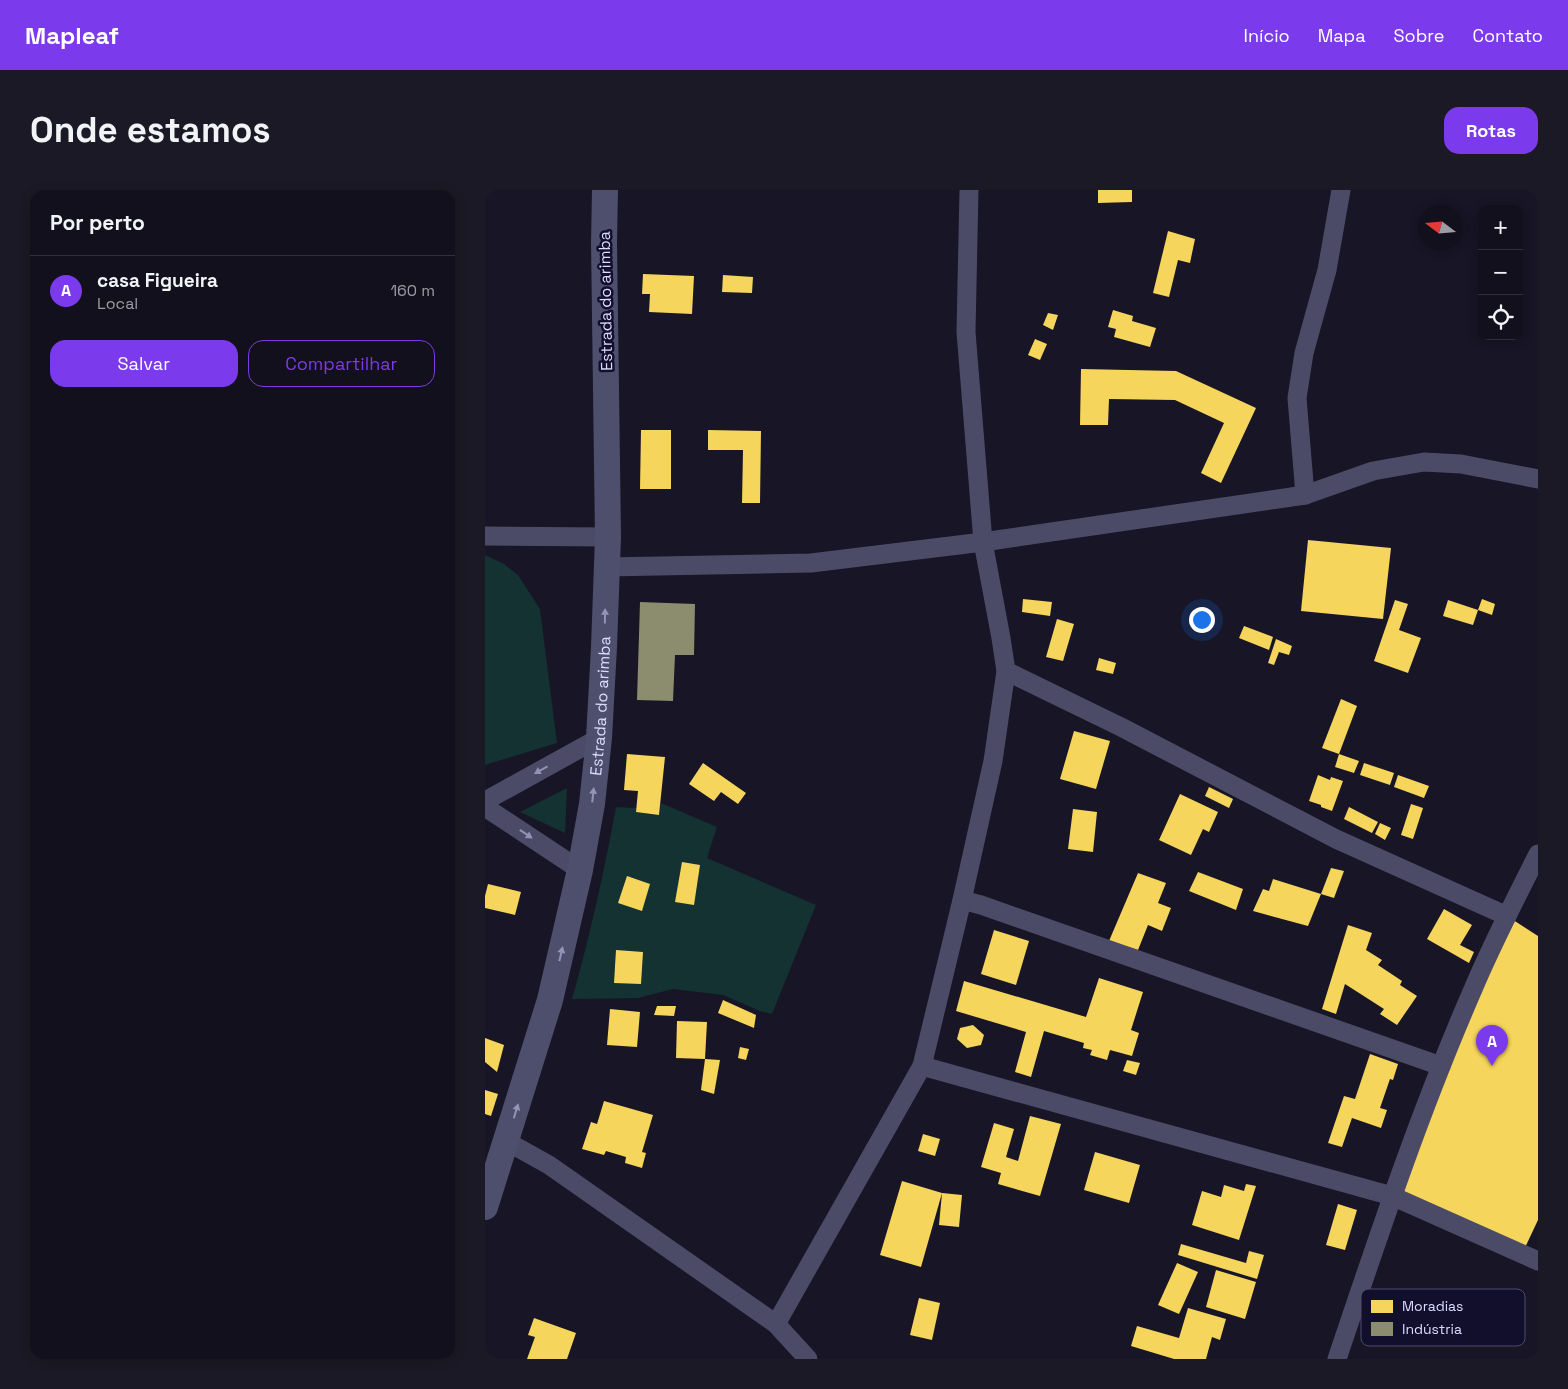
<!DOCTYPE html>
<html lang="pt">
<meta charset="utf-8">
<style>
:root{--surface:#11101c;--page:#1a1925;--text:#f1f3f6;--muted:#9c9da3;--line:#30303b;--accent:#7c3aed}
body{margin:0;font-family:"Space Grotesk",sans-serif;background:var(--page);color:var(--text)}
.controls{position:absolute;right:15px;top:15px;display:grid;overflow:hidden;border-radius:10px;box-shadow:0 2px 12px #0003}
.controls button{width:45px;height:45px;display:grid;place-items:center;padding:0;border:0;border-bottom:1px solid var(--line);background:var(--surface);color:var(--text);font:25px sans-serif}
.compass{position:absolute;left:933px;top:15px;width:45px;height:45px;border-radius:50%;background:var(--surface);box-shadow:0 2px 12px #0003;rotate:286deg}
.you{position:absolute;left:716px;top:429px;width:18px;height:18px;margin:-12px;border:4px solid #fff;border-radius:50%;background:#1a73e8;box-shadow:0 0 0 8px #1a73e833}
.badge{display:grid;place-items:center;width:32px;height:32px;border-radius:50%;background:var(--accent);color:#fff;font-size:16px;font-weight:700}
.pin{position:absolute;translate:-50% -41px;filter:drop-shadow(0 1px 2px #0008)}
.pin::after{content:'';position:absolute;top:26px;width:18px;height:15px;background:inherit;clip-path:polygon(0 0,100% 0,50% 100%)}
.list{margin:0;padding:0;list-style:none}
h2{display:flex;justify-content:space-between;align-items:center;height:65px;margin:0;padding:0 20px;font-size:21px}
h2 small{font-size:16px;font-weight:400;color:var(--muted)}
.list li{display:grid;grid-template-columns:32px 1fr auto;gap:15px;align-items:center;box-sizing:border-box;height:70px;padding:0 20px;border-top:1px solid var(--line)}
.list b{display:block;font-size:19px;white-space:nowrap}
.list p{margin:0;font-size:16px;white-space:nowrap;color:var(--muted)}
.list em{font-size:16px;font-style:normal;color:var(--muted)}
.actions{display:flex;gap:10px;padding:15px 20px}
.actions a{flex:1;padding:11px 0;border:1px solid var(--accent);border-radius:15px;text-align:center;font-size:18px;color:var(--accent)}
.actions .main{background:var(--accent);color:#fff}
.icon{flex:none;width:28px;height:28px;fill:none;stroke:currentColor;stroke-width:2;stroke-linecap:round;stroke-linejoin:round}
.map{position:relative;flex:none;width:1053px;height:1169px;overflow:hidden;border-radius:15px}
header{display:flex;align-items:center;gap:30px;box-sizing:border-box;height:70px;padding:0 25px;background:var(--accent);color:#fff}
header strong{font-size:24px}
nav{display:flex;gap:28px;margin-inline-start:auto;font-size:18px}
.intro{display:flex;align-items:center;justify-content:space-between;box-sizing:border-box;height:120px;padding:0 30px}
h1{margin:0;font-size:35px}
.button{padding:12px 22px;border-radius:15px;background:var(--accent);color:#fff;font-size:18px;font-weight:700}
main{display:flex;gap:30px;padding:0 30px}
aside{flex:1;background:var(--surface);border-radius:15px;box-shadow:0 2px 12px #0003}
.map>svg:first-child{display:block}
.green{fill:#133231}
.homes{fill:#f6d55c}
.industry{fill:#8c8c6e}
.lines{fill:none;stroke-linecap:round;stroke-linejoin:round}
.minor{stroke:#4b4b67;stroke-width:19}
.secondary{stroke:#4e4f6c;stroke-width:26}
.oneway{fill:#9594b6}
.oneway2{fill:#9492b3}
.labels{text-anchor:middle;stroke-width:5;stroke-linejoin:round;paint-order:stroke}
.street-label{font-size:16px;fill:#dcdaff;stroke:#120f2c}
.key{fill:#120f2c;stroke:#4f4c6b;stroke-width:1}
.key-label{font-size:14px;fill:#dcdaff}
</style>
<header>
<strong>Mapleaf</strong>
<nav><a>Início</a><a>Mapa</a><a>Sobre</a><a>Contato</a></nav>
</header>
<div class="intro"><h1>Onde estamos</h1><a class="button">Rotas</a></div>
<main>
<aside>
<h2>Por perto<small></small></h2>
<ul class="list">
<li><span class="badge">A</span><div><b>casa Figueira</b><p>Local</p></div><em>160 m</em></li>
</ul>
<div class="actions"><a class="main">Salvar</a><a>Compartilhar</a></div>
</aside>
<div class="map">
<svg width="1053" height="1169" viewBox="0 0 1053 1169">
<rect width="100%" height="100%" fill="#171526"/>
<!-- green -->
<g class="green">
<polygon points="0,365 19,374 33,385 55,419 72,553 0,575"/>
<polygon points="82,598 80,643 35,622"/>
<path d="M176,613L232,637L222,668L331,715L287,824L275,821L238,805L188,799L153,808L87,809C105,746 119,682 131,617L152,618L151,622L174,625Z"/>
</g>
<!-- homes -->
<g class="homes">
<polygon points="613,0 647,0 647,12 613,13"/>
<polygon points="683,41 710,49 705,73 693,70 684,107 668,103"/>
<polygon points="158,84 209,86 207,124 164,122 165,104 157,104"/>
<polygon points="238,85 268,87 267,103 237,102"/>
<polygon points="628,120 648,126 647,131 671,138 665,157 629,147 631,139 623,137"/>
<polygon points="563,123 573,125 568,140 558,135"/>
<polygon points="550,149 562,154 555,170 543,165"/>
<polygon points="596,179 691,181 771,218 736,293 716,283 739,233 690,210 624,209 623,235 595,235"/>
<polygon points="156,240 186,240 186,299 155,299"/>
<polygon points="223,240 276,241 275,313 257,313 258,260 223,260"/>
<polygon points="823,350 906,358 898,429 816,421"/>
<polygon points="538,409 567,412 565,426 537,422"/>
<polygon points="997,409 1010,414 1007,425 993,420 988,435 958,426 963,410 993,420"/>
<polygon points="910,410 923,414 914,440 936,448 923,483 889,471"/>
<polygon points="572,429 589,434 578,471 561,467"/>
<polygon points="759,436 788,447 784,460 754,448"/>
<polygon points="791,449 807,456 804,465 794,462 789,475 783,473"/>
<polygon points="614,468 631,473 628,484 611,480"/>
<polygon points="856,509 872,516 854,564 837,558"/>
<polygon points="589,541 625,551 611,599 575,589"/>
<polygon points="142,564 180,567 174,625 151,622 153,601 139,600"/>
<polygon points="854,564 874,571 869,583 850,577"/>
<polygon points="218,573 261,603 253,614 236,602 229,611 204,594"/>
<polygon points="879,573 909,583 905,595 875,585"/>
<polygon points="833,585 845,590 846,587 858,591 847,621 836,617 836,615 824,611"/>
<polygon points="913,585 944,596 939,608 909,597"/>
<polygon points="724,597 748,609 744,618 720,606"/>
<polygon points="695,604 733,622 724,642 718,639 706,665 674,650"/>
<polygon points="926,614 938,618 928,649 916,645"/>
<polygon points="864,617 893,632 887,643 859,629"/>
<polygon points="588,619 612,622 608,662 583,659"/>
<polygon points="895,633 906,638 900,650 890,644"/>
<polygon points="197,672 215,675 209,715 190,712"/>
<polygon points="846,678 859,681 849,708 836,704"/>
<polygon points="713,682 758,699 751,720 704,701"/>
<polygon points="653,683 681,693 673,713 686,718 677,741 663,735 653,760 624,751"/>
<polygon points="142,686 165,694 157,721 133,713"/>
<polygon points="788,689 836,704 823,736 768,721 778,699 784,701"/>
<polygon points="3,694 36,702 30,725 0,718 0,706"/>
<polygon points="959,719 987,735 975,755 989,762 984,773 942,749"/>
<polygon points="1022,726 1053,746 1053,1030 1037,1064 907,1006"/>
<polygon points="863,735 887,743 881,760 897,770 893,775 917,791 915,795 932,806 912,835 895,824 899,819 860,794 851,824 837,819"/>
<polygon points="509,740 544,751 531,795 496,784"/>
<polygon points="131,760 158,762 156,794 129,793"/>
<polygon points="614,788 658,802 646,840 654,843 647,866 625,860 622,870 605,865 607,860 598,858 599,853 559,841 546,887 530,882 541,842 471,821 479,791 601,827"/>
<polygon points="238,810 271,825 269,838 233,823"/>
<polygon points="172,816 191,816 189,826 169,825"/>
<polygon points="125,819 155,822 152,857 122,855"/>
<polygon points="192,831 222,832 220,869 191,868"/>
<polygon points="488,835 499,845 496,855 482,858 472,849 475,838"/>
<polygon points="0,848 19,855 12,882 0,872"/>
<polygon points="255,857 264,859 261,870 253,868"/>
<polygon points="885,864 913,874 908,890 905,889 895,918 902,920 896,938 867,928 857,957 843,953 859,906 870,909"/>
<polygon points="220,869 235,870 229,904 216,900"/>
<polygon points="642,870 655,873 651,885 638,881"/>
<polygon points="0,900 13,904 6,926 0,924"/>
<polygon points="119,911 168,925 157,962 161,963 157,978 140,973 141,967 121,961 119,965 97,959 106,932 112,934"/>
<polygon points="545,926 576,934 555,1006 513,994 516,983 496,977 509,933 529,939 521,967 533,971"/>
<polygon points="438,944 455,949 450,966 433,961"/>
<polygon points="610,962 655,975 644,1013 599,1000"/>
<polygon points="417,991 457,1003 477,1005 474,1037 454,1035 457,1003 436,1077 395,1065"/>
<polygon points="761,994 771,996 754,1050 707,1035 717,1001 736,1007 739,995 759,1001"/>
<polygon points="853,1014 872,1020 860,1060 841,1055"/>
<polygon points="696,1054 761,1073 764,1061 779,1065 772,1089 693,1065"/>
<polygon points="692,1073 713,1082 694,1124 673,1115"/>
<polygon points="731,1080 771,1092 760,1129 721,1117"/>
<polygon points="434,1108 455,1113 447,1150 425,1145"/>
<polygon points="703,1118 741,1129 735,1150 727,1147 721,1169 689,1169 646,1156 652,1136 694,1148"/>
<polygon points="49,1128 91,1143 82,1169 42,1169 50,1147 43,1145"/>
</g>
<!-- industry -->
<polygon class="industry" points="155,412 210,414 209,465 190,465 188,511 152,510"/>
<g class="lines">
<!-- minor -->
<g class="minor">
<polyline points="820,305 812,208 819,163 842,80 856,0"/>
<polyline points="0,346 123,347"/>
<polyline points="121,377 326,373 498,352 820,305 888,281 939,272 976,274 1053,289"/>
<polyline points="521,481 636,537 851,649 1022,726"/>
<polyline points="0,611 114,548"/>
<polyline points="0,617 95,680"/>
<polyline points="477,710 496,715 956,876"/>
<polyline points="437,876 907,1006 1053,1071"/>
<polyline points="21,951 64,975 291,1134 323,1169"/>
<polyline points="291,1134 437,876 477,710 508,571 521,481 516,448 498,352 481,142 484,0"/>
<path d="M852,1169C894,1044 936,918 989,797C1008,752 1031,708 1053,664"/>
</g>
<!-- secondary -->
<path class="secondary" id="s1" d="M0,1017L65,810L95,680L107,614L114,548L119,457L123,347L119,53L120,0"/>
</g>
<!-- one-way arrows -->
<defs><path id="oneway-solid" d="M-6-.8H1V-3.2L6.5 0L1 3.2V.8H-6Z" transform="scale(1.25)"/></defs>
<g class="oneway">
<use href="#oneway-solid" transform="translate(120 426) rotate(-89)"/>
<use href="#oneway-solid" transform="translate(108 605) rotate(-84)"/>
<use href="#oneway-solid" transform="translate(76 764) rotate(-77)"/>
<use href="#oneway-solid" transform="translate(31 921) rotate(-73)"/>
</g>
<g class="oneway2">
<use href="#oneway-solid" transform="translate(56 580) rotate(151)"/>
<use href="#oneway-solid" transform="translate(41 644) rotate(34)"/>
</g>
<g class="labels">
<!-- street labels -->
<g class="street-label">
<text transform="translate(120 111) rotate(-91)" y="6">Estrada do arimba</text>
<text dy="6" stroke="none"><textPath href="#s1" startOffset="516">Estrada do arimba</textPath></text>
</g>
</g>
<!-- legend -->
<rect x="876" y="1099" width="164" height="57" rx="8" class="key"/>
<rect x="886" y="1110" width="22" height="13" fill="#f6d55c"/>
<rect x="886" y="1132" width="22" height="14" fill="#8c8c6e"/>
<g class="key-label">
<text x="917" y="1121">Moradias</text>
<text x="917" y="1144">Indústria</text>
</g>
</svg>
<div class="controls">
<button>+</button>
<button>−</button>
<button><svg class="icon" aria-label="locate" viewBox="0 0 24 24"><circle cx="12" cy="12" r="6"/><path d="M12 2v4M12 18v4M2 12h4M18 12h4"/></svg></button>
</div>
<svg class="compass" viewBox="-18 -18 36 36"><path d="M0-13l5 13h-10z" fill="#e53935"/><path d="M0 13l5-13h-10z" fill="#9c9da3"/></svg>
<div class="you"></div>
<div class="pin badge" style="left:1007px;top:876px">A</div>
</div>
</main>
